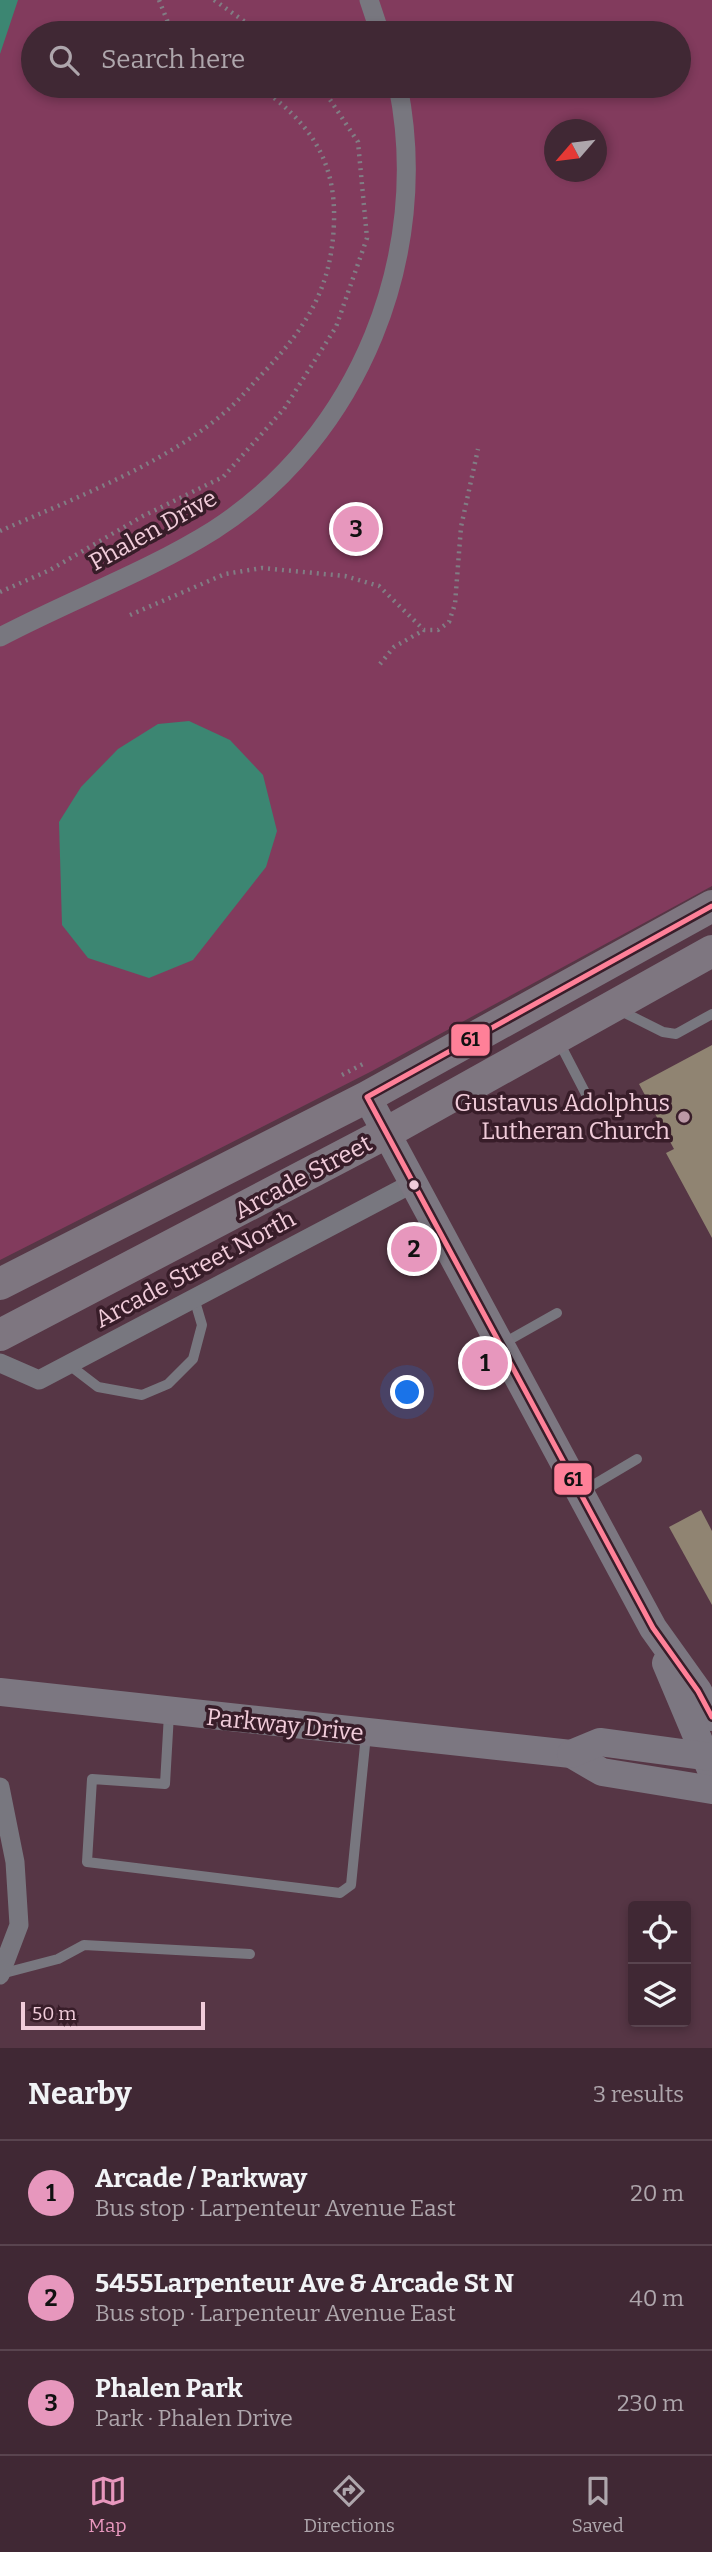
<!DOCTYPE html>
<meta charset="utf-8">
<style>
:root{--surface:#402834;--page:#47303c;--text:#f1f3f6;--muted:#aea6ac;--line:#59444f;--accent:#e797bd}
body{margin:0;font-family:Bitter,serif;background:var(--page);color:var(--text)}
.controls{position:absolute;right:21px;bottom:21px;display:grid;overflow:hidden;border-radius:7px;box-shadow:0 4px 10px #0003}
.controls button{width:63px;height:63px;display:grid;place-items:center;padding:0;border:0;border-bottom:2px solid var(--line);background:var(--surface);color:var(--text);font:35px sans-serif}
.compass{position:absolute;left:544px;top:119px;width:63px;height:63px;border-radius:50%;background:var(--surface);box-shadow:0 4px 10px #0003;rotate:242deg}
.scale{position:absolute;left:21px;bottom:18px;width:184px;box-sizing:border-box;padding-left:7px;border:4px solid #f1ccda;border-top:0;font-size:19px;line-height:24px;white-space:nowrap;color:#f1ccda;-webkit-text-stroke:5px #381d29;paint-order:stroke}
.you{position:absolute;left:408px;top:1393px;width:24px;height:24px;margin:-18px;border:5px solid #fff;border-radius:50%;background:#1a73e8;box-shadow:0 0 0 10px #1a73e833}
.badge{display:grid;place-items:center;width:46px;height:46px;border-radius:50%;background:var(--accent);color:#111;font-size:23px;font-weight:700}
.pin{position:absolute;translate:-50% -50%;border:4px solid #fff;box-shadow:0 2px 7px #0006}
.list{margin:0;padding:0;list-style:none}
h2{display:flex;justify-content:space-between;align-items:center;height:91px;margin:0;padding:0 28px;font-size:30px}
h2 small{font-size:23px;font-weight:400;color:var(--muted)}
.list li{display:grid;grid-template-columns:46px 1fr auto;gap:21px;align-items:center;box-sizing:border-box;height:105px;padding:0 28px;border-top:2px solid var(--line)}
.list b{display:block;font-size:26px;white-space:nowrap}
.list p{margin:0;font-size:23px;white-space:nowrap;color:var(--muted)}
.list em{font-size:23px;font-style:normal;color:var(--muted)}
.icon{flex:none;width:38px;height:38px;fill:none;stroke:currentColor;stroke-width:2;stroke-linecap:round;stroke-linejoin:round}
.map{position:relative;flex:none;width:712px;height:2048px;overflow:hidden}
.search{position:absolute;background:var(--surface);box-shadow:0 4px 10px #0003;left:21px;right:21px;top:21px;height:77px;display:flex;align-items:center;gap:18px;box-sizing:border-box;padding:0 24px;border-radius:38px;color:var(--muted);font-size:26px}
.sheet{height:406px;background:var(--surface)}
nav{display:flex;justify-content:space-around;align-items:center;box-sizing:border-box;height:98px;border-top:2px solid var(--line);background:var(--surface);font-size:19px;color:var(--muted)}
nav a{display:grid;justify-items:center;gap:4px}
nav .on{color:var(--accent)}
.map>svg:first-child{display:block}
.green{fill:#823b5d;fill-rule:evenodd}
.water{fill:#3c8672}
.building{fill:#908472}
.lines{fill:none;stroke-linecap:round;stroke-linejoin:round}
.path{stroke:#817d84;stroke-width:4.5;stroke-dasharray:2 5;stroke-linecap:butt}
.lane{stroke:#78777f;stroke-width:10}
.street{stroke:#78777f;stroke-width:19}
.secondary{stroke:#7c7781;stroke-width:28}
.primary{stroke:#7e7680;stroke-width:32}
.bus-1-casing{stroke:#381d29;stroke-width:10}
.bus-1{stroke:#ff8098;stroke-width:5}
.poi-dot{fill:#bb98a6;stroke:#381d29;stroke-width:2.5}
.bus-dot{fill:#f1ccda;stroke:#381d29;stroke-width:2.5}
.labels{text-anchor:middle;stroke-width:7;stroke-linejoin:round;paint-order:stroke}
.street-label{font-size:24px;fill:#f1ccda;stroke:#381d29}
.poi-label{font-size:24px;fill:#f1ccda;stroke:#381d29;text-anchor:end}
.line-badge{stroke:#381d29;stroke-width:2.5}
.pale-badge-label{font-size:19px;text-anchor:middle;font-weight:bold;fill:#111}
</style>
<div class="map">
<svg width="712" height="2048" viewBox="0 0 712 2048">
<rect width="100%" height="100%" fill="#563645"/>
<!-- green -->
<path class="green" d="M0,0H712V886L372,1071L0,1260ZM33,33H679V86H33ZM554,130H596V172H554Z"/>
<!-- water -->
<g class="water">
<polygon points="0,0 18,0 0,54"/>
<polygon points="189,721 230,740 263,775 277,831 266,867 193,960 149,978 88,958 62,925 59,822 81,787 118,749 158,724"/>
</g>
<!-- building -->
<g class="building">
<polygon points="712,1045 712,1238 666,1153 674,1149 639,1084"/>
<polygon points="701,1510 712,1531 712,1605 669,1527"/>
</g>
<g class="lines">
<!-- path -->
<g class="path">
<polyline points="159,0 169,25 178,33"/>
<polyline points="214,0 261,33"/>
<path d="M0,531C75,498 178,459 236,402C246,392 255,381 265,371C308,325 332,286 334,222C336,158 308,121 258,86"/>
<polyline points="0,592 50,570 143,516 223,477 284,409 336,327 367,238 358,142 321,86"/>
<polyline points="130,615 225,574 262,568 345,576 379,586 424,630 438,630 449,622 455,604 461,527 478,449"/>
<polyline points="380,664 394,647 424,630"/>
<polyline points="342,1075 365,1063"/>
</g>
<!-- lane -->
<g class="lane">
<polyline points="617,1009 663,1032 676,1034 712,1014"/>
<polyline points="559,1042 588,1098"/>
<polyline points="502,1344 557,1313"/>
<polyline points="68,1364 98,1387 142,1395 168,1384 193,1359 202,1325 194,1298"/>
<polyline points="583,1491 637,1459"/>
<polyline points="169,1714 165,1784 92,1779 87,1862 340,1893 351,1885 366,1735"/>
<polyline points="1,1974 58,1959 84,1945 250,1954"/>
</g>
<!-- street -->
<g class="street">
<polyline points="369,0 380,33"/>
<path d="M0,637C70,600 147,572 214,530C360,436 432,254 398,86"/>
<polyline points="0,1363 39,1380 413,1183"/>
<polyline points="0,1787 15,1862 19,1925 0,1975"/>
</g>
<!-- secondary -->
<g class="secondary">
<polyline points="367,1097 653,1628 698,1691 712,1717"/>
<polyline points="666,1663 712,1772"/>
<polyline points="0,1692 571,1754 602,1772 712,1790"/>
<polyline points="571,1754 600,1742 712,1757"/>
</g>
<!-- primary -->
<g class="primary">
<polyline points="0,1284 367,1097 712,906"/>
<polyline points="0,1335 386,1133 712,951"/>
</g>
<!-- bus-1 casing -->
<g class="bus-1-casing">
<polyline id="bus-1" points="712,906 367,1097 653,1628 698,1691 712,1717"/>
</g>
<!-- bus-1 -->
<use href="#bus-1" class="bus-1"/>
</g>
<!-- markers -->
<circle class="poi-dot" cx="684" cy="1117" r="7"/>
<circle class="bus-dot" cx="414" cy="1185" r="6"/>
<g class="labels">
<!-- street labels -->
<g class="street-label">
<text transform="translate(153 530) rotate(-29)" y="8">Phalen Drive</text>
<text transform="translate(303 1177) rotate(-28)" y="8">Arcade Street</text>
<text transform="translate(195 1269) rotate(-28)" y="8">Arcade Street North</text>
<text transform="translate(285 1725) rotate(6)" y="8">Parkway Drive</text>
</g>
<!-- poi labels -->
<g class="poi-label">
<text x="670" y="1111">Gustavus Adolphus<tspan x="670" dy="28">Lutheran Church</tspan></text>
</g>
</g>
<g class="line-badge">
<rect x="450" y="1023" width="41" height="34" rx="7" fill="#ff8098"/>
<rect x="553" y="1462" width="40" height="34" rx="7" fill="#ff8098"/>
</g>
<g class="pale-badge-label">
<text x="470" y="1046">61</text>
<text x="573" y="1486">61</text>
</g>
</svg>
<div class="controls">
<button><svg class="icon" aria-label="locate" viewBox="0 0 24 24"><circle cx="12" cy="12" r="6"/><path d="M12 2v4M12 18v4M2 12h4M18 12h4"/></svg></button>
<button><svg class="icon" aria-label="layers" viewBox="0 0 24 24"><path d="M12 4l9 5-9 5-9-5zM3 14l9 5 9-5"/></svg></button>
</div>
<svg class="compass" viewBox="-18 -18 36 36"><path d="M0-13l5 13h-10z" fill="#e53935"/><path d="M0 13l5-13h-10z" fill="#aea6ac"/></svg>
<div class="scale">50 m</div>
<div class="you"></div>
<div class="pin badge" style="left:485px;top:1363px">1</div>
<div class="pin badge" style="left:414px;top:1249px">2</div>
<div class="pin badge" style="left:356px;top:529px">3</div>
<div class="search"><svg class="icon" aria-label="search" viewBox="0 0 24 24"><circle cx="10" cy="10" r="6"/><path d="M15 15l6 6"/></svg>Search here</div>
</div>
<section class="sheet">
<h2>Nearby<small>3 results</small></h2>
<ul class="list">
<li><span class="badge">1</span><div><b>Arcade / Parkway</b><p>Bus stop · Larpenteur Avenue East</p></div><em>20 m</em></li>
<li><span class="badge">2</span><div><b>5455Larpenteur Ave &amp; Arcade St N</b><p>Bus stop · Larpenteur Avenue East</p></div><em>40 m</em></li>
<li><span class="badge">3</span><div><b>Phalen Park</b><p>Park · Phalen Drive</p></div><em>230 m</em></li>
</ul>
</section>
<nav>
<a class="on"><svg class="icon" aria-label="map" viewBox="0 0 24 24"><path d="M3 6l6-2 6 2 6-2v14l-6 2-6-2-6 2zM9 4v14M15 6v14"/></svg>Map</a>
<a><svg class="icon" aria-label="directions" viewBox="0 0 24 24"><path d="M12 3l9 9-9 9-9-9zM9 14v-3h6M13 9l2 2-2 2"/></svg>Directions</a>
<a><svg class="icon" aria-label="saved" viewBox="0 0 24 24"><path d="M7 4h10v16l-5-4-5 4z"/></svg>Saved</a>
</nav>
